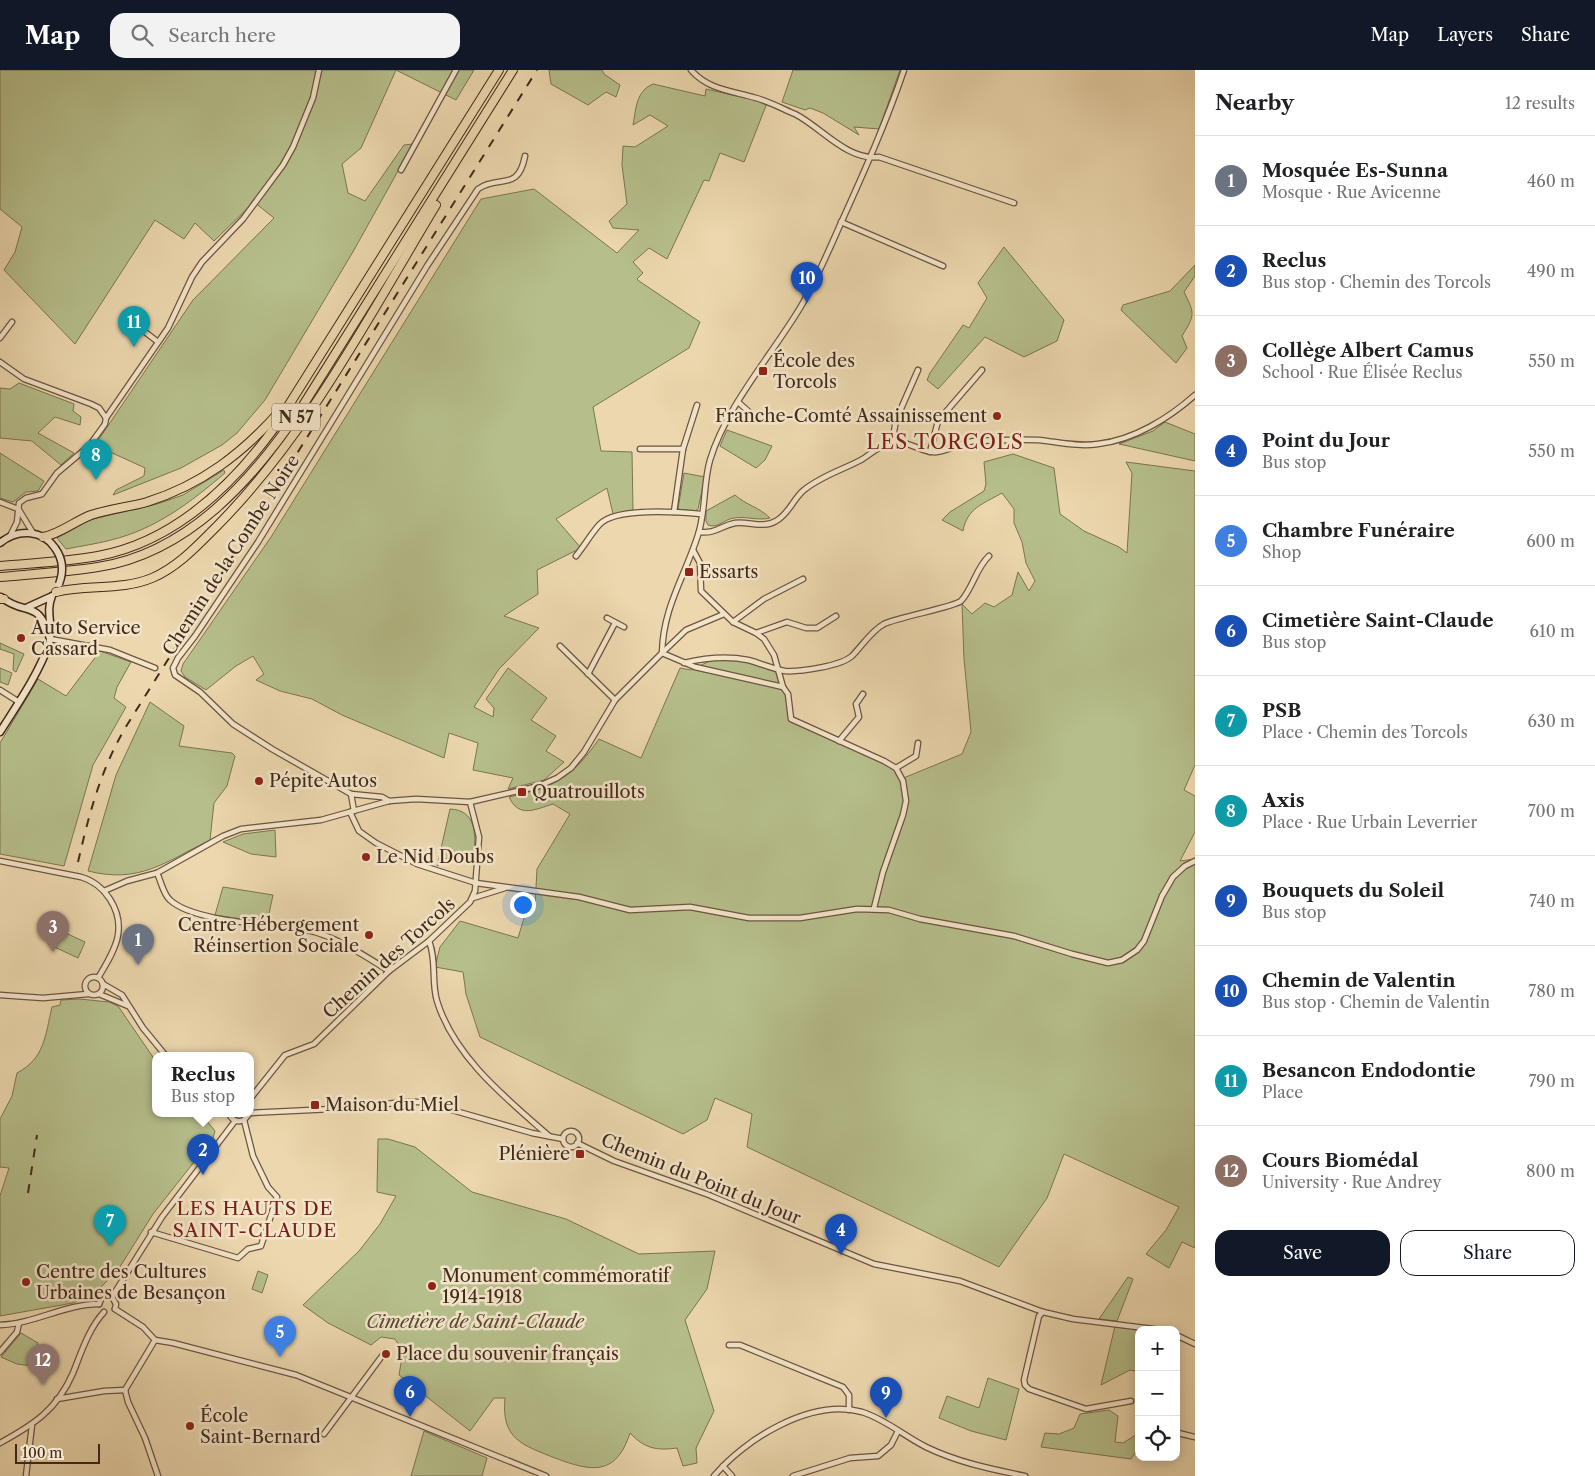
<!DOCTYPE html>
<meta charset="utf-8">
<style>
:root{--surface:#fff;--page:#f2f2f2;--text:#202124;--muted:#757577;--line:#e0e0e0;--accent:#111827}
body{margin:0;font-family:"Libre Caslon Text",serif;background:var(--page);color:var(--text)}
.controls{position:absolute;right:15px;bottom:15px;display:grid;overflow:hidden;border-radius:10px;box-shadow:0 2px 12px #0003}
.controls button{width:45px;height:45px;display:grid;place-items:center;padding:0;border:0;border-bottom:1px solid var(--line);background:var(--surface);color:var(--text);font:25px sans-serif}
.scale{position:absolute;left:15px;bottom:12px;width:85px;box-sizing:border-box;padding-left:5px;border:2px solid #43291a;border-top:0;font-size:14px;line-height:18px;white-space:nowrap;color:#43291a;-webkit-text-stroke:4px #f3e5ca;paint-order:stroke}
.you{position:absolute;left:522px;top:834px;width:18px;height:18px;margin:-12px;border:4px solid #fff;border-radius:50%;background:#1a73e8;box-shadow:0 0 0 8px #1a73e833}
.badge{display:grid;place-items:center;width:32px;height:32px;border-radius:50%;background:var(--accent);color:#fff;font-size:16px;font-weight:700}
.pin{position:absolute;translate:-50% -41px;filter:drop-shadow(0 1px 2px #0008)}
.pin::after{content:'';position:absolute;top:26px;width:18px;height:15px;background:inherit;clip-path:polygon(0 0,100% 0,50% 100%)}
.popup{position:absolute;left:152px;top:982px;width:102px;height:65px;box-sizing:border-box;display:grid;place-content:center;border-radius:10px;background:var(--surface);filter:drop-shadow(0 1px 4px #0005);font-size:16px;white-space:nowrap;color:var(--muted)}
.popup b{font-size:19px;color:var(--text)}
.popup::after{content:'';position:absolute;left:50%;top:100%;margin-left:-10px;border:10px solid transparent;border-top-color:var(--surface)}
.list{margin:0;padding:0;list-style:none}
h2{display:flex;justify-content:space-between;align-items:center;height:65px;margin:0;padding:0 20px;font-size:21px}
h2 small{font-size:16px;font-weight:400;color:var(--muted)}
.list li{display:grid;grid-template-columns:32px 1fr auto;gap:15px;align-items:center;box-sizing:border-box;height:90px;padding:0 20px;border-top:1px solid var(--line)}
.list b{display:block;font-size:19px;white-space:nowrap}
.list p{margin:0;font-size:16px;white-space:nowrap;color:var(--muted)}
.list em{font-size:16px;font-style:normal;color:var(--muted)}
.actions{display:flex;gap:10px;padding:15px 20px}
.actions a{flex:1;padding:11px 0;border:1px solid var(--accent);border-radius:15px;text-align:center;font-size:18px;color:var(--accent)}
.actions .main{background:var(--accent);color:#fff}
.icon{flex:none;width:28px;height:28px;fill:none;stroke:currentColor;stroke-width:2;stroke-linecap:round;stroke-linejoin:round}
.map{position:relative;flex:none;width:1195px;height:1406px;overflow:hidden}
header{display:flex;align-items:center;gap:30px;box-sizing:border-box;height:70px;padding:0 25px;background:var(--accent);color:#fff}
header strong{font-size:24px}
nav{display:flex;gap:28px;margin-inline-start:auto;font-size:18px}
.search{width:350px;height:45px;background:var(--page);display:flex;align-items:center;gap:12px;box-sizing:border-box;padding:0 18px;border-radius:15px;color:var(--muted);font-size:19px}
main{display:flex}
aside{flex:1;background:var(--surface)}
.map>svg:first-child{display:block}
.green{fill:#b6bf8c;stroke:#7c7453}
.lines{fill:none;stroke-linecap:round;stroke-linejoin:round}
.minor-casing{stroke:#6d543f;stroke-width:7}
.secondary-casing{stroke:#43291a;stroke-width:9}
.trunk-casing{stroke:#43291a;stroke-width:10}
.minor{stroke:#f3e5ca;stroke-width:4.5}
.secondary{stroke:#f3e5ca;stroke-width:6}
.trunk{stroke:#ecd7ae;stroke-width:8}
.rail{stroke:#43291a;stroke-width:2;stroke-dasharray:9 9;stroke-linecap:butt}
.secondary-bridge-casing{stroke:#43291a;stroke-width:9;stroke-linecap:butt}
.secondary-bridge{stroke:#f3e5ca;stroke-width:6}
.poi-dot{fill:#8f2418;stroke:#f3e5ca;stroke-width:2}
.labels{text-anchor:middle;stroke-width:5;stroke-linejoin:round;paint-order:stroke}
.shield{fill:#f3e5ca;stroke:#78614f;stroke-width:1}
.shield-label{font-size:16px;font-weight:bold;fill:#43291a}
.poi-label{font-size:18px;fill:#43291a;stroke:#f3e5ca;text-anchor:start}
.street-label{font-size:18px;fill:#43291a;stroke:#f3e5ca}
.park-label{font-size:18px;font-style:italic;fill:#5a4731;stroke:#f3e5ca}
.neighbourhood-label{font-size:19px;letter-spacing:1px;fill:#7a1f14;stroke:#f3e5ca}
.quarter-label{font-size:20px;letter-spacing:1px;fill:#7a1f14;stroke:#f3e5ca}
</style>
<header>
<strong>Map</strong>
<div class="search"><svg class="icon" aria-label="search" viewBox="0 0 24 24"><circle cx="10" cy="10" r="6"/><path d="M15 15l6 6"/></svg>Search here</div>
<nav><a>Map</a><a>Layers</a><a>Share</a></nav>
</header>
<main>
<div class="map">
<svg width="1195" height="1406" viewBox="0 0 1195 1406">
<rect width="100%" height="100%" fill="#ecd7ae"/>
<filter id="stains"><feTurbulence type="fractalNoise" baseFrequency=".004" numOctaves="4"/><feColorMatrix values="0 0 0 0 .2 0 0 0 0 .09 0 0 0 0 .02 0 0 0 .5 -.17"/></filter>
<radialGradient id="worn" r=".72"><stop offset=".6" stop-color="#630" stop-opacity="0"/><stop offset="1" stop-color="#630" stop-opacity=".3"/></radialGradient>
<!-- green -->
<g class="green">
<polygon points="0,0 474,0 456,30 396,0 361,78 342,94 348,123 365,131 404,75 413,74 354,180 265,330 237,363 222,375 181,398 113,425 116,420 144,406 145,398 95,375 193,230 274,148 254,132 214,171 195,153 184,169 155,150 75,274 4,200 15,182 22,157 0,139"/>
<polygon points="549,0 602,0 604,4 620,15 616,27 606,22 588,35 551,14"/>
<polygon points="793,0 900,0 879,59 854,57 859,65 823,43 810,38 805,40 782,32"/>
<path d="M653,14L705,26L706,19L767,33L744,92L720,83L709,111L704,110L667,189L649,178L633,192L643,203L637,209L639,211L700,252L689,278L593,337L601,381L632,382L633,441L613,444L607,418L556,449L581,478L537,500L538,524L504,546L539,558L499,599L474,637L493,647L494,638L486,629L508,598L547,628L531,650L556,666L546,681L564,692L544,710L508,719L513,708L473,700L478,673L449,663L444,688L342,645L312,629L280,621L256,610L264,604L253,586L236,596L206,620L185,607L181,601L183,594L271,467L481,129L534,119L617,183L639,160L613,158L609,151L627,134L622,95L623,76L635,77L668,56L650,45L633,55C636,39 636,21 653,14Z"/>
<polygon points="1004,177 1064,250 1057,271 1024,287 985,267 938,319 927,310 930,303 963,255 969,258 987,228 978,213"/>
<path d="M1195,195V206L1184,222C1195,244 1195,245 1182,266L1187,278L1176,293L1121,240L1123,235L1170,221Z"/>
<polygon points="19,313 74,334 73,341 81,347 80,355 55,347 38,363 74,383 61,395 32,371 0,368 0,318 10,319"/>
<polygon points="1165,352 1195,364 1195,391 1119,374 1153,361"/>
<polygon points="727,360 772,376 765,390 756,398 720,376"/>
<polygon points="0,383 44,411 38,421 26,422 13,432 0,428"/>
<path d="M1013,384L1054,398L1060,444L1084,461L1119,477L1127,483L1132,403L1126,392L1195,401V695L1184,720L1195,726V762L1180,791L1195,789V1178L1182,1172L1169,1198L1146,1184L1166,1160L1179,1137L1064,1084L1047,1128L999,1197L747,1077L752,1044L715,1028L707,1050L683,1064L480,967L466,924L463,902L435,897L440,877L460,851L518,868L524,848L535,835L537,799L570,744L553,734C536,739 519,749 509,727C555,717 572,708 599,669L641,688L680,598L691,600L720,586L775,596L785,621L789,651L894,698L901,709L962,684L971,662L964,589L962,534L972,544L985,533L994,537L1012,525L1018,502L1029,521L1035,511L1026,493L1022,472L1014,453V439L1002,423C983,434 967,438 963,461L942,450L950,442L984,421L986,414L984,392Z"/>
<path d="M224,400L225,403C191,432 156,459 111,470C96,474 81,476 66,479L57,468L89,450L157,434L183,425Z"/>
<polygon points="684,403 705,407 698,439 695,441 678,439"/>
<path d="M735,425C746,435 759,437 770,448C758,451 746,446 734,448C724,449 718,459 708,455L706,451V441Z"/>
<polygon points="0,573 24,584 16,602 13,600 14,584 0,579"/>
<polygon points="100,581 131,592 117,617 114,628 126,637 93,695 64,796 0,784 0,673 38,609 66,626"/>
<polygon points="0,598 12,603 8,615 0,612"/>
<path d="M150,632L184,656L179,676L232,683L235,686L227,716L214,733L210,770C165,792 140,814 88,801L116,705Z"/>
<path d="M450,739C476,740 476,764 474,783L443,789V793L437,796Z"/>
<polygon points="275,760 276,787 251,784 223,772 243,764"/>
<polygon points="223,817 273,825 267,853 215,845"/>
<polygon points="55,858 85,872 78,888 48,874"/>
<path d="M80,929L109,932L118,936L155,990L156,1044H201L215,1061L213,1068L153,1144L118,1200L99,1219L90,1226L73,1233L0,1246V1126L9,1098L0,1097V1049L12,1026L17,1003C45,988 45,966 52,937L60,935L61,930Z"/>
<path d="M378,1069H388L415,1077L472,1122L566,1149L639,1184L715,1181L707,1219L685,1250L714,1341L696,1378L697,1393L683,1396L677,1378C656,1381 644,1378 630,1363C616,1406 592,1402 555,1388C522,1375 501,1369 505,1328H494L470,1361L399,1305L403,1281L395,1269L381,1267L371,1275L328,1253L303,1235L359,1181L380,1154L396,1126L377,1122Z"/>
<polygon points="258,1201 268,1205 262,1223 252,1219"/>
<polygon points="1128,1207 1133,1209 1117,1251 1099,1249"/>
<polygon points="1115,1256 1155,1260 1139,1260 1139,1302 1130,1300 1101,1315"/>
<polygon points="21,1263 38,1273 33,1296 17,1294 1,1287"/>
<polygon points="988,1308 1019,1319 1006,1370 971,1361 939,1348 947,1326 979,1338"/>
<polygon points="1109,1340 1118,1346 1115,1372 1123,1373 1139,1363 1139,1377 1131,1389 1041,1377 1045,1363 1059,1364 1074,1358 1080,1344"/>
<polygon points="424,1361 487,1388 482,1406 411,1406"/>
</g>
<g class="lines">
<!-- minor casing -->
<g class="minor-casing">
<g id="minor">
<path d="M691,0C708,20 733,21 756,28C770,32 783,39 795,44C821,57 847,91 879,87L1014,133"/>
<polyline points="401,100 456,0"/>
<polyline points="841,152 943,196"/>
<polyline points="136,255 158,272"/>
<polyline points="0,268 12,252"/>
<polyline points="0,292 24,309 91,334 99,338 106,348"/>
<polyline points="738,332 757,349"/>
<polyline points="892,373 896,350 918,300"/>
<polyline points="640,379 683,379"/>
<polyline points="930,382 938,351 982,300"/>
<polyline points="0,432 18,439"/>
<polyline points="19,440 33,463"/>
<polyline points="674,442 683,379 697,335"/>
<path d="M699,462C716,464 720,456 735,453C749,451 763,459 776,451C789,444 793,429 804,420C821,406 842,400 861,390C871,384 878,376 890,373C910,369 921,384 937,382C952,380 962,371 977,371C997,370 1018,369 1038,370C1058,372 1078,377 1098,374C1134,370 1169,348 1195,325"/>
<polyline points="10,466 17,452 19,433 26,428 42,424 57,403 89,376 105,354 106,348 168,258 192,207 202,192 243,149 283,95 293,77 313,28 319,0"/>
<polyline points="693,480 700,493 701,521 733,552 756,563 764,569 774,585 783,617 788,624 791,649 884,691 896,698 903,711 906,731 903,745 883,802 874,838"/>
<path d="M576,486C584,476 591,464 599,455C614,437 679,442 701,444"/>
<polyline points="724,544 686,560 662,583 695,597 783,617"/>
<polyline points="607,548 624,557"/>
<polyline points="733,552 764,529 803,509"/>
<polyline points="756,563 787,552 806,558 817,558 836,546"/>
<polyline points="50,569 110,580 155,598"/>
<polyline points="560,576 615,630"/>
<path d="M684,593C705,588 727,586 748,590C760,593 773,599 785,601C800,602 841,596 852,586C862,576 871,561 884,554C899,547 954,537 961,531C973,518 976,498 989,486"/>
<polyline points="588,604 615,553"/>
<polyline points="0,620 19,632"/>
<polyline points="839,671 859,647 856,634 863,624"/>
<polyline points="896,698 916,686 918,673"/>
<polyline points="351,724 354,741"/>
<path d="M389,731L382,727L351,724L272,679L233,654L200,622L175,605L173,598L178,588L195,566L258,472L427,196L478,119C499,104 518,123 525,86"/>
<polyline points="350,742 359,761 376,773 417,794 476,813 579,827 630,840 690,837 749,848 800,848 857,839 889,840 920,849 1014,866 1072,884 1108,893 1122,890 1137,880 1144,871 1162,826 1173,807 1185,796 1195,791"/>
<path d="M0,791L81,807C105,814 122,840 118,865C116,879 105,896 98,908"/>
<path d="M157,803C161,811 163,824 170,830C195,853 274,854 307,860C333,865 367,887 389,901"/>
<path d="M104,821L127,811L157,803L223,766L241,759L321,750L389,731L416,729L470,732L539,716L557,708L571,698L584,682L615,630L662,583C663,537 685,506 698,465C706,441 703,414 710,390C726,337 771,286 800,238C816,211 828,182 841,153C864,102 886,53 904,0"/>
<polyline points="473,828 505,818"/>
<path d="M429,871C437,891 431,911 437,931C454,987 507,1029 549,1066"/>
<circle cx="94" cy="916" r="9"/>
<polyline points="103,914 122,925 143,958 166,986"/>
<polyline points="99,924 128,936"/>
<polyline points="0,925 43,928 88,924"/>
<polyline points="250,1029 285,985 314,974 389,901 429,871 470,832 475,821 479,767 470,732"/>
<polyline points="250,1043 353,1038 403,1032 424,1032 532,1063 563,1069"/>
<path d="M229,1044C232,1050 237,1053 244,1050L249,1044"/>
<circle cx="571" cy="1069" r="8"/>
<polyline points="577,1073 614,1091 709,1125 874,1194 960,1211 1043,1242 1073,1249 1161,1260"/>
<polyline points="151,1162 238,1188 248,1179 261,1176 277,1127 268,1117 253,1086 244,1050"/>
<polyline points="112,1227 162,1147 235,1051"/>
<polyline points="112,1227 116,1234 115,1239"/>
<polyline points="99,1234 102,1227 107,1225 112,1227"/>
<polyline points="115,1239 143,1257 155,1270 173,1273 296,1305 546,1406"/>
<polyline points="1043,1242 1039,1246 1024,1310 1025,1315 1029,1319 1086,1339 1131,1331"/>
<path d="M0,1255C34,1254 65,1234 99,1234"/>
<polyline points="1176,1265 1195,1274"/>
<polyline points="729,1275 740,1275 843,1317 849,1325 849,1340"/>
<polyline points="0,1282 17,1262 19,1253"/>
<polyline points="125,1320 128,1332 145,1368 158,1406"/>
<polyline points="125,1320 155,1270"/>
<polyline points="57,1329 104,1321 125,1320"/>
<polyline points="1178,1363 1195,1367"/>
<polyline points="324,1364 385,1282"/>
<path d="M0,1373C33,1355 57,1340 73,1303C81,1283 89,1258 104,1242"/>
<polyline points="723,1396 732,1406"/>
<polyline points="26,1406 32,1355"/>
<path d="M714,1406C745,1369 811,1328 862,1342C885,1349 904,1366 926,1377C957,1392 990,1399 1025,1406"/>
<polyline points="793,1406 850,1388 878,1386 891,1375 898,1361"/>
</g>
</g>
<!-- secondary casing -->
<g class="secondary-casing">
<g id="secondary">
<path d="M0,473C17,459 42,459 55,478"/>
<path d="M1,527C26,547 39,528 50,569"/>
<polyline points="28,537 50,527"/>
<path d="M0,662C17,635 38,605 49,574C54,557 45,542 52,526"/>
</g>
</g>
<!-- trunk casing -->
<g class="trunk-casing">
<g id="trunk">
<path d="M43,467C60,464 75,451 91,445C109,439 129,437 147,432C201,415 242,384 280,341"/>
<path d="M0,496C32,493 66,492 98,486C173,472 232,416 275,357L499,0"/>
<path d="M0,507C33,504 66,502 98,497C189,483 254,408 302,337L513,0"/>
<path d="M56,522C88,514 121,521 152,508C178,497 198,475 217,456C309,363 369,246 436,135"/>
<polyline points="0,529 4,529"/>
</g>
</g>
<!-- minor -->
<use href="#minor" class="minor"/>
<!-- secondary -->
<use href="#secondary" class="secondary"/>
<!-- trunk -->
<use href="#trunk" class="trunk"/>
<!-- rail -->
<g class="rail">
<path d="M78,792C89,744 101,698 127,655L537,0"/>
<polyline points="28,1123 37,1065"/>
</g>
<!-- secondary-bridge casing -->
<g class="secondary-bridge-casing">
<path id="secondary-bridge" d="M55,478C63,489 64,501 59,514"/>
</g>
<!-- secondary-bridge -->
<use href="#secondary-bridge" class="secondary-bridge"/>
</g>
<!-- markers -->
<g class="poi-dot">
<rect x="758" y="296" width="10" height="10" rx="2.5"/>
<circle cx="997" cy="346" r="5"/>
<rect x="684" y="497" width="10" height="10" rx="2.5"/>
<circle cx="21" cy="568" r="5"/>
<circle cx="259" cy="711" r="5"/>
<rect x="517" y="717" width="10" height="10" rx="2.5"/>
<circle cx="366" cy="787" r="5"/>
<circle cx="369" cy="865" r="5"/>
<rect x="310" y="1030" width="10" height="10" rx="2.5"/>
<rect x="575" y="1079" width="10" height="10" rx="2.5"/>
<circle cx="26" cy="1212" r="5"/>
<circle cx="432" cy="1216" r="5"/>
<circle cx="386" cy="1284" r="5"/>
<circle cx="190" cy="1356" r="5"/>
</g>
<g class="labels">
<!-- shield labels -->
<rect class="shield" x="272" y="333.5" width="48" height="27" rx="4"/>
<g class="shield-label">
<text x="296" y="353">N 57</text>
</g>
<!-- poi labels -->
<g class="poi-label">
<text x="773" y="297">École des<tspan x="773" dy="21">Torcols</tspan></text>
<text x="987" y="352" text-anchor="end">Franche-Comté Assainissement</text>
<text x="699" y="508">Essarts</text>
<text x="31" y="564">Auto Service<tspan x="31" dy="21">Cassard</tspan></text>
<text x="269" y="717">Pépite Autos</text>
<text x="532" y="728">Quatrouillots</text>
<text x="376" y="793">Le Nid Doubs</text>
<text x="359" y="861" text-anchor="end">Centre Hébergement<tspan x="359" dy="21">Réinsertion Sociale</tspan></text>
<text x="325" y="1041">Maison du Miel</text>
<text x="570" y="1090" text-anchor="end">Plénière</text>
<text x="36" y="1208">Centre des Cultures<tspan x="36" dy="21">Urbaines de Besançon</tspan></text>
<text x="442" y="1212">Monument commémoratif<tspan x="442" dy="21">1914-1918</tspan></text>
<text x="396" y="1290">Place du souvenir français</text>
<text x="200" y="1352">École<tspan x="200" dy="21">Saint-Bernard</tspan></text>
</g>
<!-- street labels -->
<g class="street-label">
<text transform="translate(231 485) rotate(-57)" y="6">Chemin de la Combe Noire</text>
<text transform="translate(389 888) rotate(-42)" y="6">Chemin des Torcols</text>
<text transform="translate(701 1109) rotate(22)" y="6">Chemin du Point du Jour</text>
</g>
<!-- park labels -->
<g class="park-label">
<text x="475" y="1258">Cimetière de Saint-Claude</text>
</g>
<!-- neighbourhood labels -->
<g class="neighbourhood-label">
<text x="255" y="1145">LES HAUTS DE<tspan x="255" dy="22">SAINT-CLAUDE</tspan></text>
</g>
<!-- quarter labels -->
<g class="quarter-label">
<text x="945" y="379">LES TORCOLS</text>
</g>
</g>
<rect width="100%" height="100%" filter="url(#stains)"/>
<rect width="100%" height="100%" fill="url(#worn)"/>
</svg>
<div class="controls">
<button>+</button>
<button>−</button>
<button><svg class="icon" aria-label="locate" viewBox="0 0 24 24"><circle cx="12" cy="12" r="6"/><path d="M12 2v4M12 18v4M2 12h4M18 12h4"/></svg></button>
</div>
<div class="scale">100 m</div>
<div class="you"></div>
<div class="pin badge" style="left:138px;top:895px;background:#6b7280">1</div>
<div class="pin badge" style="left:203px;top:1105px;background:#1a4fb4">2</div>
<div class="popup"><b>Reclus</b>Bus stop</div>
<div class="pin badge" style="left:53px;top:882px;background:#8d6e63">3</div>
<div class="pin badge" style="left:841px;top:1185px;background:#1a4fb4">4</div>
<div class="pin badge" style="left:280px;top:1287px;background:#3f7fe0">5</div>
<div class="pin badge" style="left:410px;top:1347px;background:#1a4fb4">6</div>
<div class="pin badge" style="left:110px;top:1176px;background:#0f9aa8">7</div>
<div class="pin badge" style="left:96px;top:410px;background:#0f9aa8">8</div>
<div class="pin badge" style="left:886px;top:1348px;background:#1a4fb4">9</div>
<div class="pin badge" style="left:807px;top:233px;background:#1a4fb4">10</div>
<div class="pin badge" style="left:134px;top:277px;background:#0f9aa8">11</div>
<div class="pin badge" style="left:43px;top:1315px;background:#8d6e63">12</div>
</div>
<aside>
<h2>Nearby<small>12 results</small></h2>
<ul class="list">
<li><span class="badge" style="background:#6b7280">1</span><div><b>Mosquée Es-Sunna</b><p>Mosque · Rue Avicenne</p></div><em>460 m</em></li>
<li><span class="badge" style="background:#1a4fb4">2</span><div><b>Reclus</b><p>Bus stop · Chemin des Torcols</p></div><em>490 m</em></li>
<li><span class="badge" style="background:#8d6e63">3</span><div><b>Collège Albert Camus</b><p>School · Rue Élisée Reclus</p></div><em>550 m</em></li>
<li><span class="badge" style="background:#1a4fb4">4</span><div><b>Point du Jour</b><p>Bus stop</p></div><em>550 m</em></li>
<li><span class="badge" style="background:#3f7fe0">5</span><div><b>Chambre Funéraire</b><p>Shop</p></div><em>600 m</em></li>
<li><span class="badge" style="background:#1a4fb4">6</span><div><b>Cimetière Saint-Claude</b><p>Bus stop</p></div><em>610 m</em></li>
<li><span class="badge" style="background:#0f9aa8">7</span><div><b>PSB</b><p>Place · Chemin des Torcols</p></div><em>630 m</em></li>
<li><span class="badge" style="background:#0f9aa8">8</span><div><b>Axis</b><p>Place · Rue Urbain Leverrier</p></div><em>700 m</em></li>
<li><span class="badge" style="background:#1a4fb4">9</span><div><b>Bouquets du Soleil</b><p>Bus stop</p></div><em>740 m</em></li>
<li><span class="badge" style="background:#1a4fb4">10</span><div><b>Chemin de Valentin</b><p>Bus stop · Chemin de Valentin</p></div><em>780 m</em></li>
<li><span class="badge" style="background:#0f9aa8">11</span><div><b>Besancon Endodontie</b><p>Place</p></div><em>790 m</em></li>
<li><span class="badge" style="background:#8d6e63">12</span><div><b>Cours Biomédal</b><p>University · Rue Andrey</p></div><em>800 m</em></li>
</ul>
<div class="actions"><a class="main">Save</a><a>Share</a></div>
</aside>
</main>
